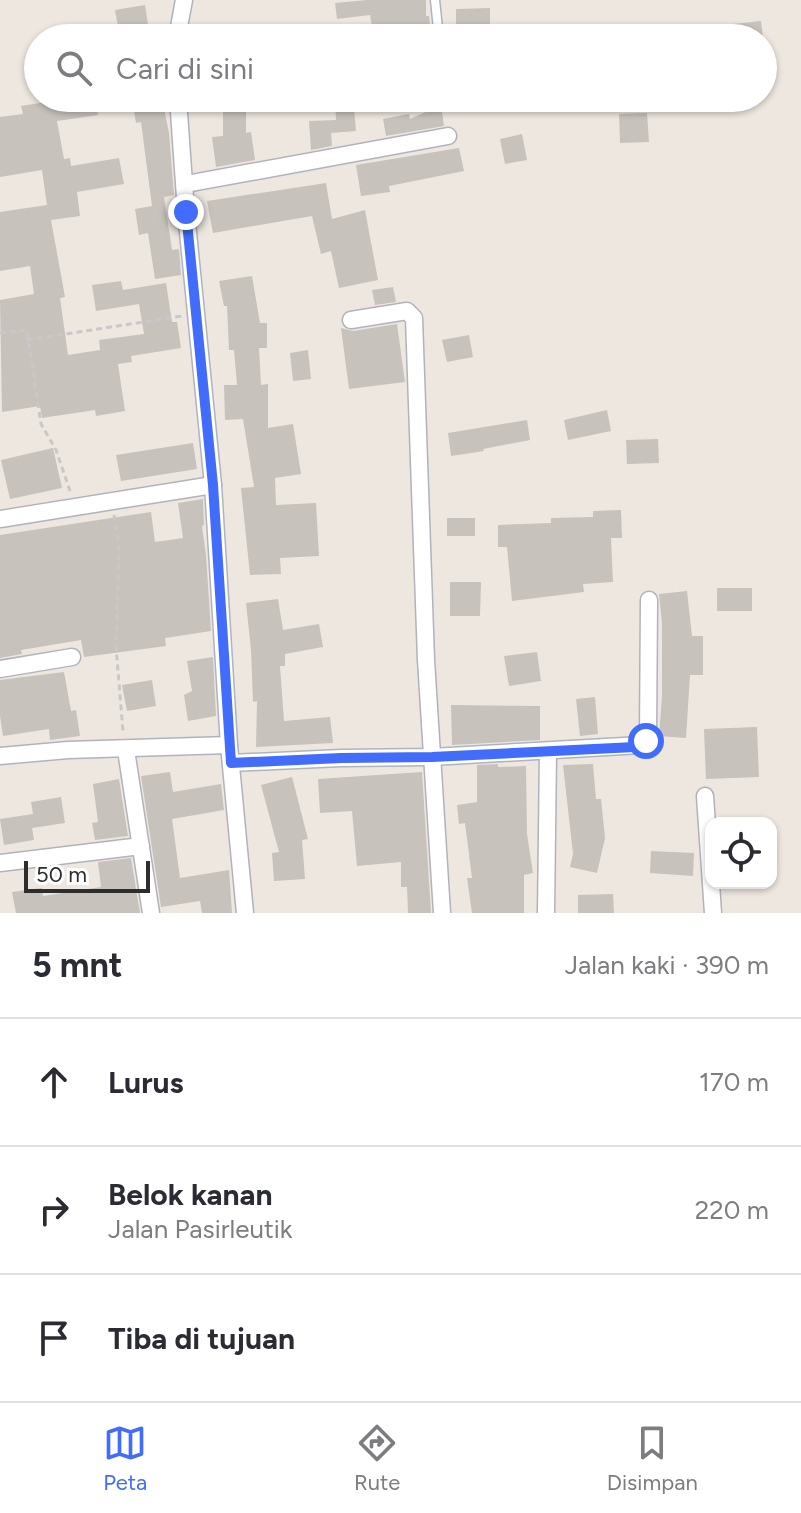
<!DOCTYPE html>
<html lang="id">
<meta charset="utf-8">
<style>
:root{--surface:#fff;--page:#f7f7f7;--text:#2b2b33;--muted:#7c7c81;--line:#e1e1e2;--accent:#416dfa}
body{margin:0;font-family:Figtree,sans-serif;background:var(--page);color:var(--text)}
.controls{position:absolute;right:24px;bottom:24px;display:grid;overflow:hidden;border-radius:16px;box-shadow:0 2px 6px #0004}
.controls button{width:72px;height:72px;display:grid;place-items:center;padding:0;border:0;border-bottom:2px solid var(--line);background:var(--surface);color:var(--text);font:40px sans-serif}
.scale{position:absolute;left:24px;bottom:20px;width:126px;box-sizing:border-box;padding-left:8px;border:4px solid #2d2d2d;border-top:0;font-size:22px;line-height:28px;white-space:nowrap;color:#2d2d2d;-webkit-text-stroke:6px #fff;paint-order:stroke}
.stop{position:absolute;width:24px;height:24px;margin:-18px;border:6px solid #416dfa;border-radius:50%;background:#fff}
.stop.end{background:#416dfa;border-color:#fff;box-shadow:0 2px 8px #0008}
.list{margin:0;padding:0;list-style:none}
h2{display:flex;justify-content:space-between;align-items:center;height:104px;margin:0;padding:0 32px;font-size:34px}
h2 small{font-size:26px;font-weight:400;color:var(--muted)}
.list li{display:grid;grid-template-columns:52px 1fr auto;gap:24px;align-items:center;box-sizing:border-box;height:128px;padding:0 32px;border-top:2px solid var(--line)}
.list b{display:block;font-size:30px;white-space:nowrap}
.list p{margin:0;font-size:26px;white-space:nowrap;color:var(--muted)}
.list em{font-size:26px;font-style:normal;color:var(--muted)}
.icon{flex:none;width:44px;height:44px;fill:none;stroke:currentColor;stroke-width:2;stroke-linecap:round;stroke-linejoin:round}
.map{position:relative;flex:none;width:801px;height:913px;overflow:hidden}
.search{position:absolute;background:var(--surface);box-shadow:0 2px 6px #0004;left:24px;right:24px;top:24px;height:88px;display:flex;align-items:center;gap:20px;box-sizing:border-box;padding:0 28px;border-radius:44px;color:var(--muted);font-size:30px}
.sheet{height:488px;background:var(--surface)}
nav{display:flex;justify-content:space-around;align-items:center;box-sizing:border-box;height:112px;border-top:2px solid var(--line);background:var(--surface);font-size:22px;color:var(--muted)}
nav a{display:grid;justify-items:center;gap:4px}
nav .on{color:var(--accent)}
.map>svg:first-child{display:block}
.building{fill:#c7c2bb}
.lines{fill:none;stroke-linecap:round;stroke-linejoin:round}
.lane-casing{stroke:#b0b3bd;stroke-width:11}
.street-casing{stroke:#b0b3bd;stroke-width:19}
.path{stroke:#c8c8c8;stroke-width:3;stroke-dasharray:6 4;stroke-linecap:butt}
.lane{stroke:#fff;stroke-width:8}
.street{stroke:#fff;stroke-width:16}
.route{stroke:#416dfa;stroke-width:10}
</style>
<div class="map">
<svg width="801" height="913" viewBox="0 0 801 913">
<rect width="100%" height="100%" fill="#eee7e0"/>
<!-- building -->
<g class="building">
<polygon points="367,0 426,0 426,16 429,16 431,36 374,38 370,15 337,19 335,3"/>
<polygon points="145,5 149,31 141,33 142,38 120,38 115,10"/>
<polygon points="490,8 490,29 456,30 456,9"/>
<polygon points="761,21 763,38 725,38 723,25"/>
<polygon points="70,98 96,98 98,115 57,121 64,159 70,158 71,166 119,158 124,184 77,192 80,216 51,220 65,297 60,298 68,355 100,350 99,340 144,334 139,304 96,311 92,285 121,281 123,290 166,283 172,322 177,322 181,348 131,356 132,362 118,364 125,411 96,416 95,410 42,418 40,406 2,412 0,300 34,294 30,266 0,271 0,212 47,205 42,170 0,177 0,117 23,114 21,106"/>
<polygon points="132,98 162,98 169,133 174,195 164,197 172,250 179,249 181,275 155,279 148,233 139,235 135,209 152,206 141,122 136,123"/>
<polygon points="223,98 246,98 246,133 251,132 255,160 216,167 212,137 223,136"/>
<polygon points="353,98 356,131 331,133 332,146 311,150 309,121 336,120 335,100"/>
<polygon points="441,105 444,126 386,136 383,119 409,114 410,119"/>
<polygon points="647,113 649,142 620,143 619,114"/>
<polygon points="522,134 527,160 505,164 500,139"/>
<polygon points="459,148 464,171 389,186 390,192 361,196 356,165"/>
<polygon points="326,183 332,219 365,210 378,280 339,288 331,251 321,254 312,216 213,233 207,201"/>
<polygon points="252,276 260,323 267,323 267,348 259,348 261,385 268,384 268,428 293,424 301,474 275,478 276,505 316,503 319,556 280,558 281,574 250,575 241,488 254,487 243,419 225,420 224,385 237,385 234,350 229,350 227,306 224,306 219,281"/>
<polygon points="393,287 396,302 375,305 372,290"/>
<polygon points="397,324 405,382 349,389 341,328 353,331"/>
<polygon points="469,335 473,357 447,362 442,340"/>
<polygon points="308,350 311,379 293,381 290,353"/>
<polygon points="607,410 611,431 568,440 564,420"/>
<polygon points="527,420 530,440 483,449 484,451 451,456 448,433"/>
<polygon points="658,439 659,463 627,464 626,440"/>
<polygon points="193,443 197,469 121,481 116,455"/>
<polygon points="53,448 62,488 10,499 1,460"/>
<polygon points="203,499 204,525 202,526 206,555 211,631 165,638 166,646 84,657 81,640 21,650 22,654 0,658 0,535 151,512 155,542 183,538 178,503"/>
<polygon points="621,510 622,538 611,538 613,582 583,584 584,592 512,601 507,547 498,547 498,525 551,523 551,518 593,517 593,511"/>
<rect x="447" y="518" width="28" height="18"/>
<polygon points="450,582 481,582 480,616 450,616"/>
<rect x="717" y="588" width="35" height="23"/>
<polygon points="687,591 692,636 703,636 703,675 690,675 686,738 659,736 662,696 662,623 659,594"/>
<polygon points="278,599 283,630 319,624 323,647 285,654 285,666 280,666 284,721 330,717 333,743 256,747 257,701 253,702 251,650 246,603"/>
<polygon points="537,652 541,681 509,686 504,656"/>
<polygon points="213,657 216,716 188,721 184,695 192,691 187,661"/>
<polygon points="64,672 71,711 76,710 80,736 50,740 49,729 3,736 0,716 0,680"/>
<polygon points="152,680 156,706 127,711 122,685"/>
<polygon points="595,697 598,734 580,736 576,699"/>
<polygon points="451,705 540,706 540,740 452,745"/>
<polygon points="757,727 759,777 706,779 704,729"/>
<polygon points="498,764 498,767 526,766 527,834 533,873 524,875 524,913 472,913 467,878 472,878 465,823 459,824 457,805 477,802 477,765"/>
<polygon points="593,764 596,799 601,799 605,838 597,873 570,867 573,854 563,765"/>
<polygon points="170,772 173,792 221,784 224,810 172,819 180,878 229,870 232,913 202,913 200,901 161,907 141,776"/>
<polygon points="422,772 431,913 408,913 407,887 401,887 401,862 357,866 352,811 320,813 318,779"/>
<polygon points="292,777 308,839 302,840 305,879 274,881 272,853 279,852 261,785"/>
<polygon points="119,779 128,836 95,840 92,823 98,822 93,784"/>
<polygon points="61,797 65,823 32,828 34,840 4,845 0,819 33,814 31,802"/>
<polygon points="651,851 694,853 693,876 650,873"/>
<polygon points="131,858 140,913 16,913 12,892 42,888 43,896 101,887 98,862"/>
<polygon points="613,894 614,913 578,913 578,895"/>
</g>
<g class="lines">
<!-- lane casing -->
<g class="lane-casing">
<polyline id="lane" points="435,0 439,38"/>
</g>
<!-- street casing -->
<g class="street-casing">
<g id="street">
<polyline points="177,38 184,0"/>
<polyline points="178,98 186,212 213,485 229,745 245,913"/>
<polyline points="186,184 448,136"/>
<polyline points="351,320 407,311 414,318 426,660 442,913"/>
<polyline points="0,519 213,485"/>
<polyline points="0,669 72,657"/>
<polyline points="126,750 151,913"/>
<polyline points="0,756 68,750 229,745"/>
<polyline points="231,763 341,758 432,757 641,745 648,737 649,600"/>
<polyline points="705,796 713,913"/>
<polyline points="0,863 141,846"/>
<polyline points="546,913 548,751"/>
</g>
</g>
<!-- path -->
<g class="path">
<polyline points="0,333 27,330 41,424 56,450 70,491"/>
<polyline points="27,340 182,316"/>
<polyline points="114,515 119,545 116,647 123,731"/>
</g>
<!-- lane -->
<use href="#lane" class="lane"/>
<!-- street -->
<use href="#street" class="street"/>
</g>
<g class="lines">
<!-- route -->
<polyline class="route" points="186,212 213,485 231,763 341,758 432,757 635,747 646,741"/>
</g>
</svg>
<div class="controls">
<button><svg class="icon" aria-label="locate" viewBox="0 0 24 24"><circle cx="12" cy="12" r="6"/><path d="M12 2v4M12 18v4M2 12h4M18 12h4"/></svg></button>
</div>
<div class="scale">50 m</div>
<div class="stop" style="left:646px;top:741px"></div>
<div class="stop end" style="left:186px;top:212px"></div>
<div class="search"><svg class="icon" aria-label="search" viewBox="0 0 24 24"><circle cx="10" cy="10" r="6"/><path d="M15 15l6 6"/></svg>Cari di sini</div>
</div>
<section class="sheet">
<h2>5 mnt<small>Jalan kaki · 390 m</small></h2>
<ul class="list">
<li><svg class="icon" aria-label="ahead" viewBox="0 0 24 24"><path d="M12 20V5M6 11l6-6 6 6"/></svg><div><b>Lurus</b></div><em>170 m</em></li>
<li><svg class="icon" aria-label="right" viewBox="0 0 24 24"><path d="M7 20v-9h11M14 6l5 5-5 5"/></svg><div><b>Belok kanan</b><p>Jalan Pasirleutik</p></div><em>220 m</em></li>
<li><svg class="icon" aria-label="arrive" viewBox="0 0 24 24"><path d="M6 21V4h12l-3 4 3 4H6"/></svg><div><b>Tiba di tujuan</b></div></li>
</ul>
</section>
<nav>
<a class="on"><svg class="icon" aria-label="map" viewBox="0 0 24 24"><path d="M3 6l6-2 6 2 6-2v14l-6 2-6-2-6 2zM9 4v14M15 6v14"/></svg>Peta</a>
<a><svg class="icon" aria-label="directions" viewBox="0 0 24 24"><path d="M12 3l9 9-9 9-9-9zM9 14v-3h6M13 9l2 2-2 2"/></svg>Rute</a>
<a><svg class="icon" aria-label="saved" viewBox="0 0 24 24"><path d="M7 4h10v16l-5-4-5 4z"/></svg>Disimpan</a>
</nav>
